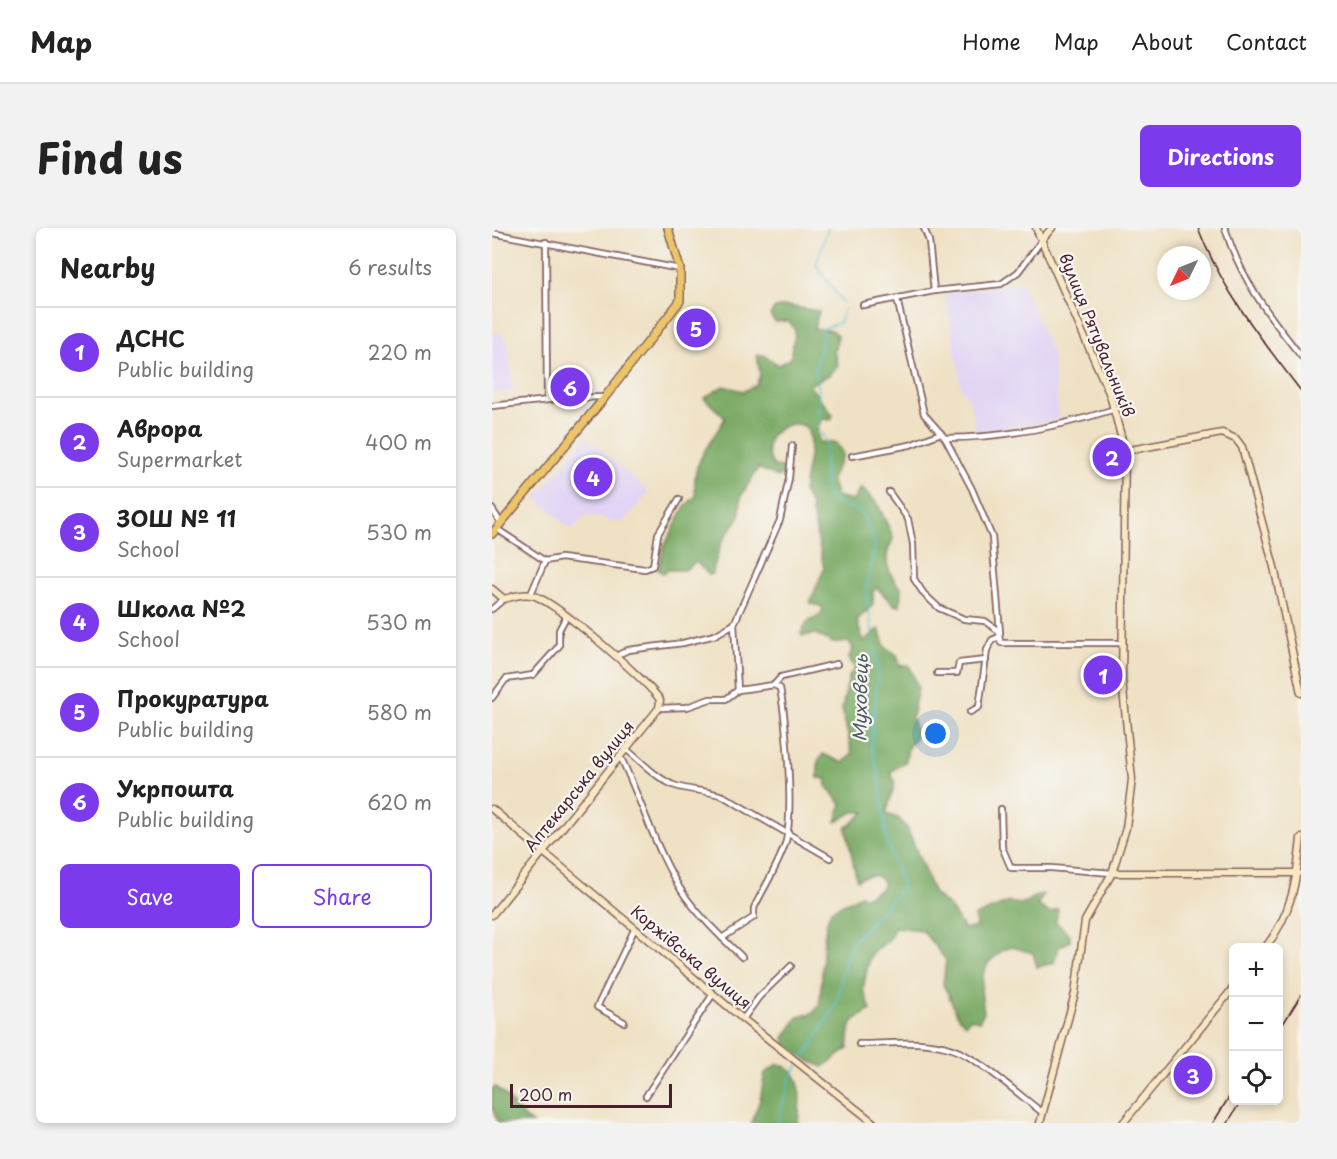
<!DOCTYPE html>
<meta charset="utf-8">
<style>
:root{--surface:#fff;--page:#f2f2f2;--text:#222;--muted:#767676;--line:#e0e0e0;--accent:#7c3aed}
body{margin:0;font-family:"Playpen Sans",sans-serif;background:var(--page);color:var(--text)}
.controls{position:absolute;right:18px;bottom:18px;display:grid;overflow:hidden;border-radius:9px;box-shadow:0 3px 9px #0003}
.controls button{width:54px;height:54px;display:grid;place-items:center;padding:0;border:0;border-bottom:2px solid var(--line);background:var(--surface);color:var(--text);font:30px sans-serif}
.compass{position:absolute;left:665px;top:18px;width:54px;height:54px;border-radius:50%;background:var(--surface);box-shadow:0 3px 9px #0003;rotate:227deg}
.scale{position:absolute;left:18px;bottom:15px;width:162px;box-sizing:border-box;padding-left:6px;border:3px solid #4a1f2b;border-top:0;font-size:16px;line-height:21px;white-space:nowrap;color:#4a1f2b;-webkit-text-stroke:4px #f6f6f2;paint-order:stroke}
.you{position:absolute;left:444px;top:506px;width:21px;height:21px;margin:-15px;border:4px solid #fff;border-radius:50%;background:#1a73e8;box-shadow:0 0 0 9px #1a73e833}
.badge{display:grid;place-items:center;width:39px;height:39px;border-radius:50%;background:var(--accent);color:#fff;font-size:20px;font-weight:700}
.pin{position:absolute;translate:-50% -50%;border:3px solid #fff;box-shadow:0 2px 6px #0006}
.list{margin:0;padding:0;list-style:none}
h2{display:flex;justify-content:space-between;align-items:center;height:78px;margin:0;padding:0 24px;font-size:26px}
h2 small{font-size:20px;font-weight:400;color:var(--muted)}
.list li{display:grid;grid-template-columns:39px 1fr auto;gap:18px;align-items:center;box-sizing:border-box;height:90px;padding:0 24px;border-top:2px solid var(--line)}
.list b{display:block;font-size:22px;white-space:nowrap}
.list p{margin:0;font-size:20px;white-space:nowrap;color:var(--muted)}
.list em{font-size:20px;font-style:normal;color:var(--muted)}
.actions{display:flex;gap:12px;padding:18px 24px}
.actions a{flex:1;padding:14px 0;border:2px solid var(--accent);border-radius:9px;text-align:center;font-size:21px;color:var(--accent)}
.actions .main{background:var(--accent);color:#fff}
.icon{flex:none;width:33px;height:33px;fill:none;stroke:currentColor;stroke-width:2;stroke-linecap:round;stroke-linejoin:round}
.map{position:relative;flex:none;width:809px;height:895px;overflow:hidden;border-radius:9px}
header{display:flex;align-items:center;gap:36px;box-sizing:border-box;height:84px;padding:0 30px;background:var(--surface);border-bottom:2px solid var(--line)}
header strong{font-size:28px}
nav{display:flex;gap:33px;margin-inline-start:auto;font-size:21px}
.intro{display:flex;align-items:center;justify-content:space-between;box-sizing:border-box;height:144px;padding:0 36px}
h1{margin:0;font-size:42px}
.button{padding:15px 27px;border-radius:9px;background:var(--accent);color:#fff;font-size:21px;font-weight:700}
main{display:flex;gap:36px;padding:0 36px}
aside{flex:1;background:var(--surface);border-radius:9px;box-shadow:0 3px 9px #0003}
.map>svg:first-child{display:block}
.built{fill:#e1d4f4}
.forest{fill:#7aaa65;stroke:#626448;stroke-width:1.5}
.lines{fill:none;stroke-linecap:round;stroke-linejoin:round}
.stream{stroke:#53c0cc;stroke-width:1.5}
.street-casing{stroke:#846361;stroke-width:8}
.secondary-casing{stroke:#846361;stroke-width:9}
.primary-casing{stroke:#846361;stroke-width:10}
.street{stroke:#fff;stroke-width:4.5}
.secondary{stroke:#f8e8c3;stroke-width:6}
.primary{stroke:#edc569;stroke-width:7}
.rail{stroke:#4a1f2b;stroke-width:1.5}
.labels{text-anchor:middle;stroke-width:4.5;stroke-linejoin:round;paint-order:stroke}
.street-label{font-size:16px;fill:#4a1f2b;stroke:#f6f6f2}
.water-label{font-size:18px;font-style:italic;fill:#4d5763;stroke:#f6f6f2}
</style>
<header>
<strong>Map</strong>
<nav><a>Home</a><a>Map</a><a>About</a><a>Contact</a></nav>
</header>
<div class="intro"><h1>Find us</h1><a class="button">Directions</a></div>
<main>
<aside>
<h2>Nearby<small>6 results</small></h2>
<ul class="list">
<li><span class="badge">1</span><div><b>ДСНС</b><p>Public building</p></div><em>220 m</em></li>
<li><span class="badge">2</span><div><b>Аврора</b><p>Supermarket</p></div><em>400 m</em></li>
<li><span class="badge">3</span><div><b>ЗОШ № 11</b><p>School</p></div><em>530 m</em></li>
<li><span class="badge">4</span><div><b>Школа №2</b><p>School</p></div><em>530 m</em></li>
<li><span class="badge">5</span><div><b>Прокуратура</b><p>Public building</p></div><em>580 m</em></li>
<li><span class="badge">6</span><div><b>Укрпошта</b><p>Public building</p></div><em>620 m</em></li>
</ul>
<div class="actions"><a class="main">Save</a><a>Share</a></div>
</aside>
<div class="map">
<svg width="809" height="895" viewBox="0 0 809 895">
<rect width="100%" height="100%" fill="#f6f6f2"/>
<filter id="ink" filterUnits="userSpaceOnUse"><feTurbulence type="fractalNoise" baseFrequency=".0167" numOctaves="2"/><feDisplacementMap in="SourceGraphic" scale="12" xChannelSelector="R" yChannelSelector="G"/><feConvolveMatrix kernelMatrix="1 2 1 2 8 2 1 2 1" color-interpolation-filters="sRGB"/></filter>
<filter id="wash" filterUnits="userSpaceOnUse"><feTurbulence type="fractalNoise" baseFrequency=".008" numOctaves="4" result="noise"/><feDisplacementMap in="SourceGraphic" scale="24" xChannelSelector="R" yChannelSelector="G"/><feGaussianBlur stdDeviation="1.35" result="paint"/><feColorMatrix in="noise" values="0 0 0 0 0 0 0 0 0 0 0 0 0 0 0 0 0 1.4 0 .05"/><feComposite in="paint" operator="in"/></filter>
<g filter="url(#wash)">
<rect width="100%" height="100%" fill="#efe1c4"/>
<!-- built -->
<g class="built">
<polygon points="530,55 560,125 567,192 484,204 477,171 470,162 453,65"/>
<polygon points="8,104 16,115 21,163 0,165 0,105"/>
<polygon points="95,209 157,264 130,295 94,287 79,302 44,270"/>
</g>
<!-- forest -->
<g class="forest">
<path d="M296,78L327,83L322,101L339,102L346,108L342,123L346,138L337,147L317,157L341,187L339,192L330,191L325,201L327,214L344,215L351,226L339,252L345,268L361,273L369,260L385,275L401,309C401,315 397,317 396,323C392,336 400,352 409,360L408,378L402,377L385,360L381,363V377L365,392L371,414L387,401L393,419L405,427L408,438L417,437L426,459L420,489L425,508L416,519L414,533L399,544L403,556L394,586L406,590L415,600L442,666L458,679L472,701L484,699L483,688L517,674L529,676L549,666L552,667L545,677L558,685L566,681L564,694L578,707V713L566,720L562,735L545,739L541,725L520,719L511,722L497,734L492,742L489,763L492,784L487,793L479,790L473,796C458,780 462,773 451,757L454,732L430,702L403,699L396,713L383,722L377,731L371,761L379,782L362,792L358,801L356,821L331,839L317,833L293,816L292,810L306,789L321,785L327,778C333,747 327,711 339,682L369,667L373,669L389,661L392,656C386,644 376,647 365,652L364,648L354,600L373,584H361L344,594L349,576L334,558L335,551L326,550V533L331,526L351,535L360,526L350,481L357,448L363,441L357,430L361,420L357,414L341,415L324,406L310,408L309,405L315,394L329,387L331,379L318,375L332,340L318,275L311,264C312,247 322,221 316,203C309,185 258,204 282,238L291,240V246L286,249L266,240L249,268L248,288L229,315L220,346L217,347L204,334L193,342H176L171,345L166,342L172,319L193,278L204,268C197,235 219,216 233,190L212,170L231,158L252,163L264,157L268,147L265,127H271L287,137L299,130C297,115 311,106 296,93L283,94L278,87L283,80Z"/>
<path d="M286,836C314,843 308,873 306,895H259L268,872L273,845Z"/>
<path d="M3,859C19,869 24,886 40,895H6L0,878V861Z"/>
</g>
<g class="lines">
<!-- stream -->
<g class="stream">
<polyline points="336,0 324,37 351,75"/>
<path d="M309,834L344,777L354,729L365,709L411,659L395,615L387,549L379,517L386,442L374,361L383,318L372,289L365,282L346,276L333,264C334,247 330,231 335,216L326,199L327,161L323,142L332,100L347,95L352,81"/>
<polyline points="285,895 299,848 307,837"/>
</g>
</g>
</g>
<g filter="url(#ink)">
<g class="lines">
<!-- street casing -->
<g class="street-casing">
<g id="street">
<polyline points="432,0 437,13 442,63"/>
<path d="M733,0C748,50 777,88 809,128"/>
<polyline points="0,5 188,41"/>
<polyline points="54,14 55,172"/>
<path d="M405,71L432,186L453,210C512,210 567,199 623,181"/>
<polyline points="371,77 442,63 509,56 526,44 550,12"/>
<polyline points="0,178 76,170 113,169"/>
<polyline points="453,210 480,261 500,309 508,404"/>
<polyline points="360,228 418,217 449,205"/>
<polyline points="397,264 416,291 421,316 422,351 432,366 447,380 472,391 493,393 508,404 507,409 500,412 495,422 487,479 478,484"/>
<polyline points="0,281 9,295"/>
<polyline points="5,301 53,333 69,330 153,341 161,338 166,306 187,271"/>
<polyline points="39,366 53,333"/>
<polyline points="0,381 12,371"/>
<polyline points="242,396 246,462 282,457 289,449 345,436"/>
<polyline points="507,409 509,415 630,415"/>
<polyline points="124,428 136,422 191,415 223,407 242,396 288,292 297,250 300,218"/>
<polyline points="445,445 465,445 467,435 494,432"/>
<polyline points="0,470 14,451 41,447 67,418 67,402 74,389"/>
<polyline points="167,480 195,479 218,471 234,471 246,462"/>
<path d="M134,521C149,533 166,552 184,558C199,563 215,562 231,568L338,630"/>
<path d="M128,528C150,573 165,627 193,668C209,690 230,710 250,729"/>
<polyline points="509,581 510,619 519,640 559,640 620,645"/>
<path d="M230,710L262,689V680C272,659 288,635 294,613C302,581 294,493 288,460L282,457"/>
<polyline points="251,791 267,769 299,738"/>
<polyline points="132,794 105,779 143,700"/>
<path d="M367,816C396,816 432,811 460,821C487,830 527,867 551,885"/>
<polyline points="154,868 221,766"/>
</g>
</g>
<!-- secondary casing -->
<g class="secondary-casing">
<g id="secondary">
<polyline points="544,0 618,167 633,223 630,452 640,551 634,600 620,645 593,693 583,765 548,895"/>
<polyline points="550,11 560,0"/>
<polyline points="633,223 730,205 744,211 750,219 782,339 809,465"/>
<path d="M0,361L12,371C20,369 31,365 39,367C59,369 156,453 168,472L167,480L0,687"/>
<polyline points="0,581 251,791 382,895"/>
<polyline points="620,645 806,645"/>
<path d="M773,720C800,686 805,651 809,610"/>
<polyline points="631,895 742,759"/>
</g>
</g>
<!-- primary casing -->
<g class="primary-casing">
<polyline id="primary" points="0,306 113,169 188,73 188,41 176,0"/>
</g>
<!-- street -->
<use href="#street" class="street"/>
<!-- secondary -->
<use href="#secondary" class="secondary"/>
<!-- primary -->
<use href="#primary" class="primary"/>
<!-- rail -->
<g class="rail">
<path d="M706,0C730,62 769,111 809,163"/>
<polyline points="786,804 809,767"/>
<polyline points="721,895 742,861"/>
<polyline points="736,895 749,872"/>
</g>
</g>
</g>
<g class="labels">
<!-- street labels -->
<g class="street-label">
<text transform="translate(605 107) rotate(68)" y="6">вулиця Рятувальників</text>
<text transform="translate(87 558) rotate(-51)" y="6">Аптекарська вулиця</text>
<text transform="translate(199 729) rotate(40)" y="6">Коржівська вулиця</text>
</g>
<!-- water labels -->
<g class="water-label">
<text transform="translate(369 470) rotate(-89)" y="6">Муховець</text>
</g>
</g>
</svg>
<div class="controls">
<button>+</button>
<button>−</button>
<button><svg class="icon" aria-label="locate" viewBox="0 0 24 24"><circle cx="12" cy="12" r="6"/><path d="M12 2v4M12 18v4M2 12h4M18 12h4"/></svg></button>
</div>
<svg class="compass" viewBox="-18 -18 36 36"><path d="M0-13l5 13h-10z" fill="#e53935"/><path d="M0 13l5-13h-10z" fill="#767676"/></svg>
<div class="scale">200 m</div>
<div class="you"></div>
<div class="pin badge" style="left:611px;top:447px">1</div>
<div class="pin badge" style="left:620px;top:229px">2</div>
<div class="pin badge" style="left:701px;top:847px">3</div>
<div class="pin badge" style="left:101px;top:249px">4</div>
<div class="pin badge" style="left:204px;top:100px">5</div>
<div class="pin badge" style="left:78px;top:159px">6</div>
</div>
</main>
